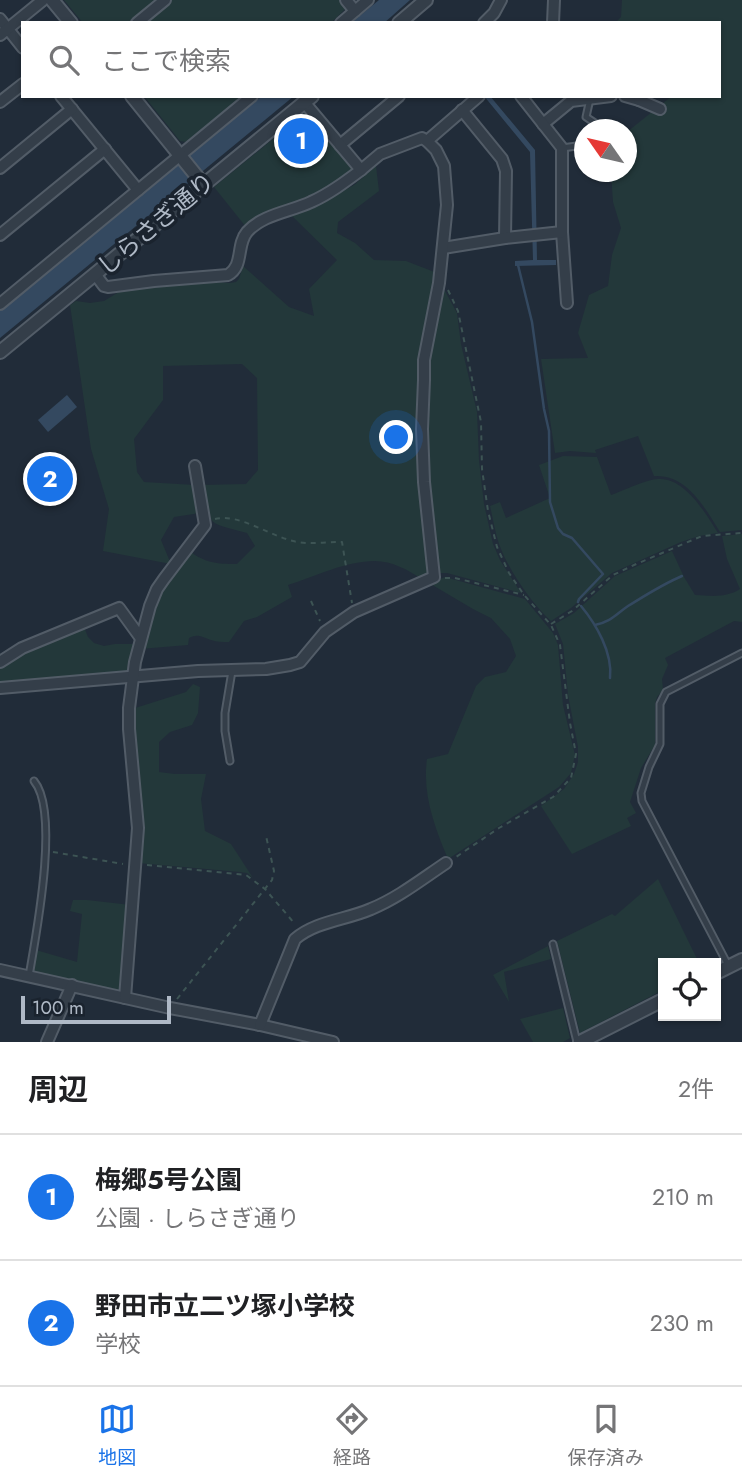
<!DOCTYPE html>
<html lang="ja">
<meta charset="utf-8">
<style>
:root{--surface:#fff;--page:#f2f2f2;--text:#202124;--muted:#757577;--line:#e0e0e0;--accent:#1a73e8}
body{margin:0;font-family:Jost,"Noto Sans JP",sans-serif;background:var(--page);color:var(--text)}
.controls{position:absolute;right:21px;bottom:21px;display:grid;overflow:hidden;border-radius:0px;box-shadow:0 2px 5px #0004}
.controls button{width:63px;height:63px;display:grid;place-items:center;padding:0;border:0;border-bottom:2px solid var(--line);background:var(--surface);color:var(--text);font:35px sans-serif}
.compass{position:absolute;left:574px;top:119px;width:63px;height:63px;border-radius:50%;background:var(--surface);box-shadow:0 2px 5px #0004;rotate:304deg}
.scale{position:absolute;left:21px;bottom:18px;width:150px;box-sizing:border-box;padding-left:7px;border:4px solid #afb9c6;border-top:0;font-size:19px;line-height:24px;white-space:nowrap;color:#afb9c6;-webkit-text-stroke:5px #1a232e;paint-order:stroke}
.you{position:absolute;left:397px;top:438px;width:24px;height:24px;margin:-18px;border:5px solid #fff;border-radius:50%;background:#1a73e8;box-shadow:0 0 0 10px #1a73e833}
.badge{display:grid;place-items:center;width:46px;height:46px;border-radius:50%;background:var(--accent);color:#fff;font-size:23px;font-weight:700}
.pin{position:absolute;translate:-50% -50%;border:4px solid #fff;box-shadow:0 2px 7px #0006}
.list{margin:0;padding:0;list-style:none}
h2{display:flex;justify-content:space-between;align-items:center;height:91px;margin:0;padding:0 28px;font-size:30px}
h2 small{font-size:23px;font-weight:400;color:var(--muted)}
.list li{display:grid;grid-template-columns:46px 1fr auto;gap:21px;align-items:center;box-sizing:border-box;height:126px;padding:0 28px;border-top:2px solid var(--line)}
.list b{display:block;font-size:26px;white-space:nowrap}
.list p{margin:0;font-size:23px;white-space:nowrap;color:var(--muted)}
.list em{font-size:23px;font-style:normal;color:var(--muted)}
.icon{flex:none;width:38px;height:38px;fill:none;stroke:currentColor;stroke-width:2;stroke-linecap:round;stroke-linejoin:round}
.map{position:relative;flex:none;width:742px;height:1042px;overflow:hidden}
.search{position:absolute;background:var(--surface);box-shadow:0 2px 5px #0004;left:21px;right:21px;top:21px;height:77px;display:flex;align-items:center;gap:18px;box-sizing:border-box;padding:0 24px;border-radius:0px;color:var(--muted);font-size:26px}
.sheet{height:343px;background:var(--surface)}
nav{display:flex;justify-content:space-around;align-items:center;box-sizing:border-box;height:98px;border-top:2px solid var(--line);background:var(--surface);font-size:19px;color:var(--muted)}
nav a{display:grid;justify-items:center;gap:4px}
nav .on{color:var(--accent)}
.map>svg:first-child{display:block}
.green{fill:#23383a}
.water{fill:#344960}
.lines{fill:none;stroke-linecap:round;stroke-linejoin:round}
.stream{stroke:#344960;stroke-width:2.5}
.service-casing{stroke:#525c67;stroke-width:9}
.minor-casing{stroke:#525c67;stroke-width:14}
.tertiary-casing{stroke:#525c67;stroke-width:16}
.path{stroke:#3d5454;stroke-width:2;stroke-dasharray:5 5;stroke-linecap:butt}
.service{stroke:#343e49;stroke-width:5}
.minor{stroke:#343e49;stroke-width:10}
.tertiary{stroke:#343e49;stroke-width:12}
.labels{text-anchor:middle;stroke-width:7;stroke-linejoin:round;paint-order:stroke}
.street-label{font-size:24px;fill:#afb9c6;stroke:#1a232e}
</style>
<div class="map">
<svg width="742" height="1042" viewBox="0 0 742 1042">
<rect width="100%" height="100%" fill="#212c39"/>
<!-- green -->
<g class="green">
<polygon points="64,0 158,0 130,23 83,23"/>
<polygon points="172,0 340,0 346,8 331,23 144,23"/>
<path d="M622,0H742V530L720,532C705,508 687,474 654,476L638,436L595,450L596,453L570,451L555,453L541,359L588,358L578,333L589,295L608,286L612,255L621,228L613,202L611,172H626L627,132L672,96H719V23H615L621,17Z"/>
<polygon points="144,96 242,96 186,142 180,141"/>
<polygon points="306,112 355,170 329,188 246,227 214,187"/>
<path d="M376,166L379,191L338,222L337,233L355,243L374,260L406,261L437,273L422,361L429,574L422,579C408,570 392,561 375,561C346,561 316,576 288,585L292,597L257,617L244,621L229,642C223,642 217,642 211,640C202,637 198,633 189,638L188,645L140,649L159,591L189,551C206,563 216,564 237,564L255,546L247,533C206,522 210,527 201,485L246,484L258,470L257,378L242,364L163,366V400L134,439L137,472L144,482L195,485L200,513L174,517L161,540L171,564L103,551L109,509L91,449L70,305L76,301L90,303L104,301L122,290L161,284L205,281L230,283L236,282L239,279L243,266L289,307L314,316L309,289L337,260L291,215L327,200L354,185Z"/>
<polygon points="443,291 445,291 457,313 461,344 477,412 479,460 484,504 493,544 500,560 521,593 447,573 438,573 428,499 426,361"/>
<path d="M563,456L597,457L611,495C623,491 647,479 658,479C685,477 706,514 718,533L699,536L681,542L612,573L571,608L551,621C531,603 508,569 499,544C495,532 493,519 490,506L500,502L506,518L550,498L539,465Z"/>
<path d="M742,534V622L734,621L665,658L668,665L662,679L663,690L657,697L655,704V745L641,768L630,802L636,813L627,818L631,826L572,854L541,806L564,789L574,774L578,762V747L568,695L563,644L555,624L574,613L615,576L672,551L684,577L695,595C711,596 726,598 740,589L727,559L722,536Z"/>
<path d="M445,577L525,599L553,633L558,645L563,705L575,755L571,773L559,787L448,859C435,828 422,794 427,759L448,754L476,686L485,677L506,672L516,656L510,639L491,618L473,609L429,583Z"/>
<polygon points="84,627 88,637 94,643 104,646 115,644 136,644 131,675 0,687 0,669 24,653"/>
<polygon points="193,684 200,687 198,713 192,725 170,732 159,742 159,772 175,774 206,774 201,799 205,831 231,844 253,878 247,873 240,872 138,863 132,709 186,692"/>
<polygon points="658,879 699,963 663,963 663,990 580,1033 557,941 612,914 615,916"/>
<polygon points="73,900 87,900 131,905 122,992 32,972 36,950 77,962 82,914 70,911"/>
<polygon points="548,946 551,959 504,972 509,1002 493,975"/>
<polygon points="563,1008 570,1038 563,1042 533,1042 520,1019"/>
</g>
<!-- water -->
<g class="water">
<polygon points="379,0 410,0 384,23 351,23"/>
<polygon points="262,96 294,96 0,338 0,311"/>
<polygon points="484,96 490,96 535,150 537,260 556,260 556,265 515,266 515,261 533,260 530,152"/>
<polygon points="67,395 77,407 48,432 38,420"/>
</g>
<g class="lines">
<!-- stream -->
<g class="stream">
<polyline points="518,265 532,322 544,409 549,431 550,502 558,528 563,534 572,538 603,574 579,599 578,602"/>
<path d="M581,606C596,624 613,653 610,678"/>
<path d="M595,625C612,621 615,615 628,606C646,595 663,584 682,576"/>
</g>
<!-- service casing -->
<g class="service-casing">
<g id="service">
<polyline points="590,99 586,117 601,127 602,130"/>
<polyline points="562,148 584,145"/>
<polyline points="230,761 225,731 225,713 232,671"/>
<polyline points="553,944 577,1042"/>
<polyline points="729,967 642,801 641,793 649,767 660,744 660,704 666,692 742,653"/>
<path d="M29,976C36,935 60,812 34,781"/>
</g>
</g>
<!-- minor casing -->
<g class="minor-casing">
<g id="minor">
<polyline points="346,0 355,11"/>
<polyline points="0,19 23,48"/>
<polyline points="137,23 165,0"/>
<polyline points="341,23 368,0"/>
<polyline points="484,23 494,13 501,0"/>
<polyline points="553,23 554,0"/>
<polyline points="0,35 43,0"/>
<polyline points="61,96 138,190"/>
<polyline points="625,96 639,100 639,96"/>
<polyline points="639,100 660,109"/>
<polyline points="0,102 23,84"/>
<polyline points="462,110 502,159 506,171 505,238"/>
<polyline points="543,124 571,101 611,96"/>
<polyline points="427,141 479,96"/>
<polyline points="340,145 399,96"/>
<polyline points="0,168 72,109"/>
<polyline points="562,232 567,303"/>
<polyline points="0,235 105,149"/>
<polyline points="443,248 505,238 562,232 562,148 521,96"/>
<path d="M95,274L104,286L108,287L154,281L228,275C244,266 236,245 247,232C263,214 290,212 311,202C329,194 345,182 361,170"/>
<polyline points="0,304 252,96"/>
<polyline points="0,662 22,648 119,608 140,637"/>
<polyline points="0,688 198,671 266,669 290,665 300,662 325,632 354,612 434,577 424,482 422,429 424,380 424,360 439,283 447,205 444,166 436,150 427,141 422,138 380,154 361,170 304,102"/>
<polyline points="0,970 170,1008 260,1025 333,1042"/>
<polyline points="125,998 138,828 129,729 129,708 135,662 150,606 157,589 164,579 205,525 195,466"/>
<path d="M260,1025L295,939C316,921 346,920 371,909C398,898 422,879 446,863"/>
<polyline points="47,1042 72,985"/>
</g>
</g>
<!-- tertiary casing -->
<g class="tertiary-casing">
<g id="tertiary">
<polyline points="52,0 71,23"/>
<polyline points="399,23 426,0"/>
<polyline points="132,96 203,184"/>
<polyline points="0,352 312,96"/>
<polyline points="716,973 742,960"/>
<polyline points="580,1042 663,1000"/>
</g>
</g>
<!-- path -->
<g class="path">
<polyline points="448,290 458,311 481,422 482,469 488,511 497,547 509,573 524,595 551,625 560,645 570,723 576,754 571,778 553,797 499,828 456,857"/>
<path d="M215,519C238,513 268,535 293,541C308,545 326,542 342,542L352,603"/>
<polyline points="445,578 455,578 524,595"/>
<polyline points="311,601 320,621"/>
<polyline points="551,624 572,611 613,575 634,565 702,536 742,533"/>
<polyline points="53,852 123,864"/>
<polyline points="147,865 246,875 265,889 295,924"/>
<polyline points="177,999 272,880 274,871 266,836"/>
</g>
<!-- service -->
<use href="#service" class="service"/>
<!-- minor -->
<use href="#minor" class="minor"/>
<!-- tertiary -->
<use href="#tertiary" class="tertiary"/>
</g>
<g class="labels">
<!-- street labels -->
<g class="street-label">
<text transform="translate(156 224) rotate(-40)" y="8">しらさぎ通り</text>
</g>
</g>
</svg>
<div class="controls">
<button><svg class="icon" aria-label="locate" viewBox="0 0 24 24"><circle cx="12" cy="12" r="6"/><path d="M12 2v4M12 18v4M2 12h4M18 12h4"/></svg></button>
</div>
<svg class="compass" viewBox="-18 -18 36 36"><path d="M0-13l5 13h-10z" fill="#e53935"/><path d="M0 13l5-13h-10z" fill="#757577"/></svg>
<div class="scale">100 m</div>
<div class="you"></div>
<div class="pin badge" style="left:301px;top:141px">1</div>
<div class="pin badge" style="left:50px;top:479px">2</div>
<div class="search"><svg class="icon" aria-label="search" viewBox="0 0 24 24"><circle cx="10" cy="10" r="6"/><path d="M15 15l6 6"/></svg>ここで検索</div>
</div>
<section class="sheet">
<h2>周辺<small>2件</small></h2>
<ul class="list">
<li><span class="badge">1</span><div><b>梅郷5号公園</b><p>公園 · しらさぎ通り</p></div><em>210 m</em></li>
<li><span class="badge">2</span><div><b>野田市立二ツ塚小学校</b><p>学校</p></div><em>230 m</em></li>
</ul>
</section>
<nav>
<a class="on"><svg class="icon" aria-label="map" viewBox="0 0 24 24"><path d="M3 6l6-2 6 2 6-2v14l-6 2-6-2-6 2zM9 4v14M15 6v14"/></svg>地図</a>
<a><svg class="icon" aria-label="directions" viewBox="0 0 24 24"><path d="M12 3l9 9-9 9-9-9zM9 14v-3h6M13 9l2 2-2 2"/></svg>経路</a>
<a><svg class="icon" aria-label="saved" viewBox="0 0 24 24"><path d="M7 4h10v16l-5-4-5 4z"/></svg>保存済み</a>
</nav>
